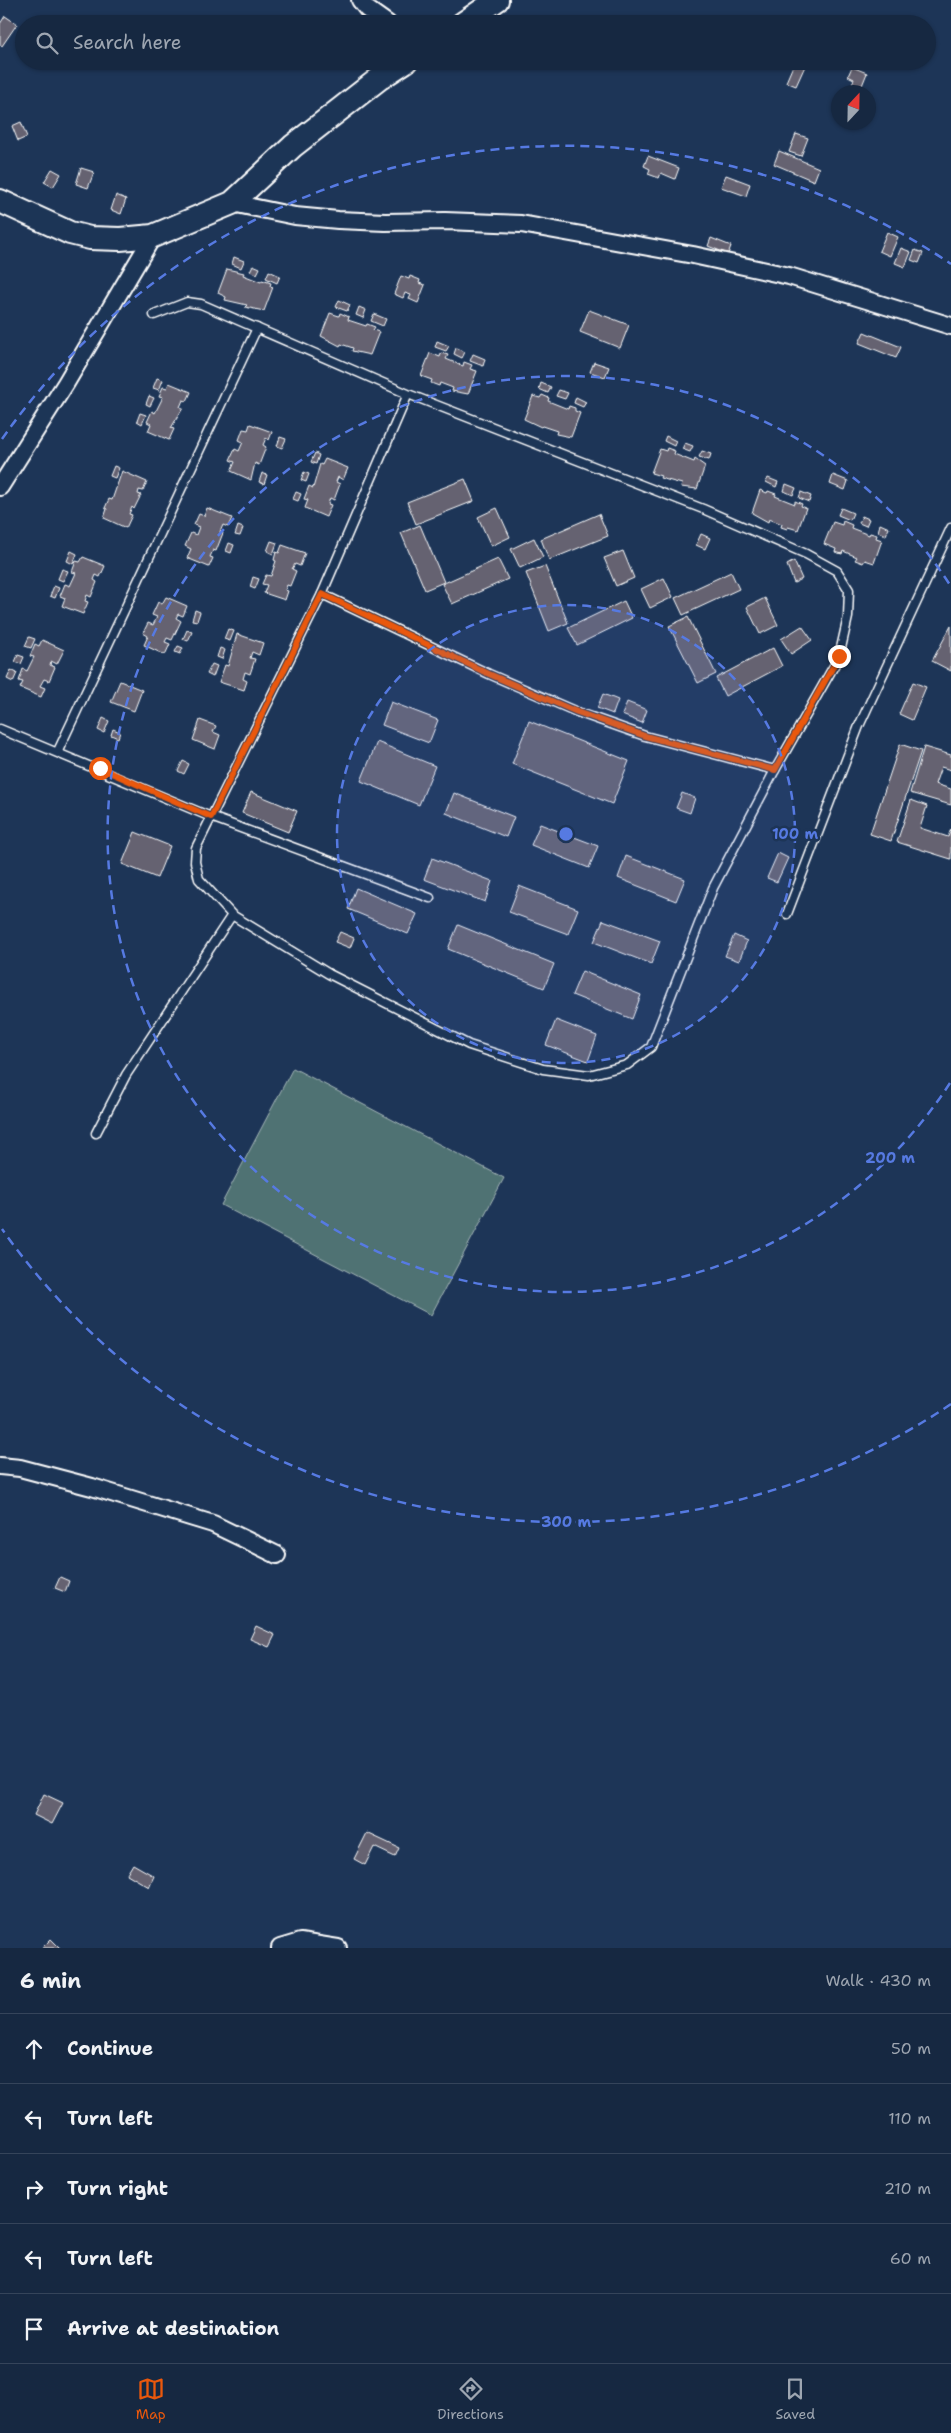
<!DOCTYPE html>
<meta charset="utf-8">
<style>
:root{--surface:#162841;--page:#23344c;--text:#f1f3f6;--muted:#9ea6b1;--line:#35445a;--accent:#ea580c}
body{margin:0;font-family:"Shantell Sans",sans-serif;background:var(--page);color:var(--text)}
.compass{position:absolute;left:831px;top:85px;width:45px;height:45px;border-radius:50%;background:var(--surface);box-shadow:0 1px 4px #0004;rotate:22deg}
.stop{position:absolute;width:15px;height:15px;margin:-11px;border:4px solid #ea580c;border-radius:50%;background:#fff}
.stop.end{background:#ea580c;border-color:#fff;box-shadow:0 1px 5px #0008}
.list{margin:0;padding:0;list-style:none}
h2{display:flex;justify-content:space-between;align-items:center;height:65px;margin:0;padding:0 20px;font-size:21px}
h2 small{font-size:16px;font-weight:400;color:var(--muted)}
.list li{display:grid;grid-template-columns:32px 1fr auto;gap:15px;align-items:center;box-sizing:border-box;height:70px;padding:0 20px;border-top:1px solid var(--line)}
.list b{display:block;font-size:19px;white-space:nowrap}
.list em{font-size:16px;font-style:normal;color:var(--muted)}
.icon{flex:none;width:28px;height:28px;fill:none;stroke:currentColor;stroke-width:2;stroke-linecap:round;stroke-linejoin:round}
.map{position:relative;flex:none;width:951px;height:1948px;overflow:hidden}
.search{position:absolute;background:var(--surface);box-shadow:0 1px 4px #0004;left:15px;right:15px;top:15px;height:55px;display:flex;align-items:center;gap:12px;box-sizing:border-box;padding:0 18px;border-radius:28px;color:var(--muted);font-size:19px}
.sheet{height:415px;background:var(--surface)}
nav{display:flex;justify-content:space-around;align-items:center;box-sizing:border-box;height:70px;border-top:1px solid var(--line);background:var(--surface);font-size:14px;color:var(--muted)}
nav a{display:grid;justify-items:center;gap:2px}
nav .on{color:var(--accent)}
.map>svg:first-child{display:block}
.green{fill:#4f7273;stroke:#a7b8b9}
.building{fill:#656271;stroke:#fff}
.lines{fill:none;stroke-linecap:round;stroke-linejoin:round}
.lane-casing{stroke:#fff;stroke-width:11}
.street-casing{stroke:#fff;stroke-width:20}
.secondary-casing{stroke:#fff;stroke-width:26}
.lane{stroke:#1d3557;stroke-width:8}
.street{stroke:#1d3557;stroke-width:16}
.secondary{stroke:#1d3557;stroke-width:22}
.route{stroke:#ea580c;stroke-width:6}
.ring{fill:none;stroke:#567ae2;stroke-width:2.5;stroke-dasharray:9 6}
.centre{fill:#567ae2;stroke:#1d3557;stroke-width:2.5}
.ring-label{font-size:15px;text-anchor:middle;font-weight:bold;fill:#567ae2;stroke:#1d3557;stroke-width:5;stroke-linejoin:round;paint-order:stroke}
</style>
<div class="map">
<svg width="951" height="1948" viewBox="0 0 951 1948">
<rect width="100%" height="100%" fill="#1d3557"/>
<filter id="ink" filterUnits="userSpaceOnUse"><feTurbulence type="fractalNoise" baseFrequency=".02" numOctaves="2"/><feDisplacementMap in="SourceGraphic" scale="10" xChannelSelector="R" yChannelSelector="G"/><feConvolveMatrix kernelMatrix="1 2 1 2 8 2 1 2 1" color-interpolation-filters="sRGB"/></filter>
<g filter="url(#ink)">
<!-- green -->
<polygon class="green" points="293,1068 504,1178 431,1315 221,1205"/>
<!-- building -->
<g class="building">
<polygon points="5,16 17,24 2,46 0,45 0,24"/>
<polygon points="795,61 805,66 796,86 786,82"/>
<polygon points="852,67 867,73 861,88 852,84 854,79 848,76"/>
<polygon points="21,122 27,137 18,141 12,126"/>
<polygon points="796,134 808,138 801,156 789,152"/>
<polygon points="779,151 819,168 814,181 774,164"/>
<polygon points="648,156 679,168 675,179 661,173 659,178 648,174 650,169 644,166"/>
<polygon points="81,168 94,172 88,188 76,184"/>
<polygon points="52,169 61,174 53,187 44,182"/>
<polygon points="726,175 750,184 746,196 721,187"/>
<polygon points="116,195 126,199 121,214 111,210"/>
<polygon points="887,232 898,237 890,256 879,251"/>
<polygon points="711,238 731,246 728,254 708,246"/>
<polygon points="901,248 911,252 905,267 895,263"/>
<polygon points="915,250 923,253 919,263 911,260"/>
<polygon points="234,257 244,261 241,268 232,264"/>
<polygon points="253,265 260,268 257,274 250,271"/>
<polygon points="227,269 244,273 243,275 261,282 262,280 271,283 270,286 273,287 264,311 245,307 247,305 225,300 226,297 218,293"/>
<polygon points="269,271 280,276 277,283 266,278"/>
<polygon points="401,276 409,279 410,276 420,280 419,283 425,285 418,303 409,299 411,295 405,293 403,298 394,294"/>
<polygon points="339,300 350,305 347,311 336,307"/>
<polygon points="359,307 366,310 363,318 356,315"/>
<polygon points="589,310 629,325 620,348 580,332"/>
<polygon points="330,313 339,316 340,313 349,317 348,320 366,326 367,324 375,327 373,330 379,332 370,355 352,351 353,348 341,344 340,346 321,336"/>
<polygon points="374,314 386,319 383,326 371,321"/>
<polygon points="864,332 901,347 896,358 859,343"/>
<polygon points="437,341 449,346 446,351 435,347"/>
<polygon points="456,348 465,352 462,358 454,354"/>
<polygon points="430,353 440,357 441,353 448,355 446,359 463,366 464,362 472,365 470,369 477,371 468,394 452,391 453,388 440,383 439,386 431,383 432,380 421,376"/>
<polygon points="473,354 485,359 483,366 470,361"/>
<polygon points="594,362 609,367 605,377 590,372"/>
<polygon points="157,378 163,380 159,390 153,388"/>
<polygon points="169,383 191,392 187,401 183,400 180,407 183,408 171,428 174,429 169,440 148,431 151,424 147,422 152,411 155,413 163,397 159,396 163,387 167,388"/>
<polygon points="541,383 551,387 548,393 539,389"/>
<polygon points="559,390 568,393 565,399 556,396"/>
<polygon points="542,395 549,398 548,401 568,409 569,406 575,408 575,411 580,413 571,437 556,434 557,431 542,426 541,427 524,419 533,396 540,398"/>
<polygon points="149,396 154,398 150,406 146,404"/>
<polygon points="576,397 586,402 583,407 574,403"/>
<polygon points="140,413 146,415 142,424 137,421"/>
<polygon points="250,424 272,432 269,440 266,438 263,445 266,447 259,465 255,463 251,480 231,471 235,462 230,460 235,449 239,451 243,442 239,440 243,429 248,430"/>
<polygon points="666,436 676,441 674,446 664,441"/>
<polygon points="280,437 286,439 282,448 277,446"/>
<polygon points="685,443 693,446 690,452 682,449"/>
<polygon points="667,448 675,451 674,454 694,462 695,459 705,466 697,489 681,487 682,484 660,478 661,476 651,473 660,449 666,451"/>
<polygon points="702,451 711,454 709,460 699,457"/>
<polygon points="315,453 319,455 316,464 311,462"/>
<polygon points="325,459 348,468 343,480 338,477 336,482 340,484 334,500 330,498 328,504 331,505 326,517 305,508 308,500 304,499 309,486 313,488 320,464 322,465"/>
<polygon points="114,466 119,468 115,478 110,476"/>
<polygon points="122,471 147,482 143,491 139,490 138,494 141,495 134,509 132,507 129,514 132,515 126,528 104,518 107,509 105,508 109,499 112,500"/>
<polygon points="304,472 309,474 306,482 301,480"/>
<polygon points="262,473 267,475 264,484 259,482"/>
<polygon points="833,475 848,481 845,490 830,484"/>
<polygon points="768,478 778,482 776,487 766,482"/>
<polygon points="465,479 474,501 416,524 407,502"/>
<polygon points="786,484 796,488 793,495 784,491"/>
<polygon points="760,490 767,493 768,491 776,494 775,496 795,504 795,501 802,504 801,506 806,508 798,530 788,527 787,529 781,527 782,524 769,519 768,522 752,513"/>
<polygon points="296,492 301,494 298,501 293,499"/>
<polygon points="801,492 811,496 809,502 799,498"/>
<polygon points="207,508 232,518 228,527 223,525 220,532 223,533 216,551 213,550 210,557 213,558 209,567 187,558 191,549 185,546 191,533 196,535 199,527 194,525 199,514 204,516"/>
<polygon points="497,508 510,537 491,546 478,517"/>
<polygon points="841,508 853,513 850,520 838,515"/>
<polygon points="599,514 608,536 549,560 541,539"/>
<polygon points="862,516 869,519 866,526 859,523"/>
<polygon points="843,521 852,525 851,528 869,535 870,533 877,535 876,538 882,540 874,563 865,560 863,563 855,560 857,557 843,551 842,554 835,552 836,549 824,544 833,522 842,525"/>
<polygon points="880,524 889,528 886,535 878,532"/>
<polygon points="420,525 444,582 425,590 401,533"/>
<polygon points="238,526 243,528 240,536 235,535"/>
<polygon points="701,534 710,538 705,549 696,545"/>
<polygon points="534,538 543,557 520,568 511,549"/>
<polygon points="271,541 277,543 273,554 267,551"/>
<polygon points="229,543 234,545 231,553 226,551"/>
<polygon points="282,545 305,553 300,566 295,564 292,569 296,571 290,586 287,585 285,590 288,591 285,600 264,593 267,585 262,584 266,575 271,576 276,561 274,560 276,552 279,553"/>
<polygon points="71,551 77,554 73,564 67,561"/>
<polygon points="623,551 634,578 616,586 604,558"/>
<polygon points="83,557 105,566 100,577 96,575 94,580 97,582 91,597 87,595 85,601 88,602 83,614 62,606 65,598 60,596 65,584 70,586 76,573 72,572 76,561 80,562"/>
<polygon points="498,559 508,579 452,604 442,584"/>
<polygon points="794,561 802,579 794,583 787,565"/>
<polygon points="545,566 568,623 549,631 526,573"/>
<polygon points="62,569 68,571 63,581 58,579"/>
<polygon points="731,572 739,589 683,615 675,598"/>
<polygon points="253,577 259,579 255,589 250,587"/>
<polygon points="664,578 673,597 650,608 641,589"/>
<polygon points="54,586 59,588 55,598 50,596"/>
<polygon points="166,597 187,606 183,616 178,614 176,618 181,621 172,640 167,638 165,642 170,644 165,655 144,645 148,636 143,633 148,623 153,625 157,617 152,615 158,602 162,604"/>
<polygon points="765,598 778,625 760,634 747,607"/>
<polygon points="624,601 632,618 577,645 568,628"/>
<polygon points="195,610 200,612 197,621 192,620"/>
<polygon points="688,617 716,674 698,683 669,626"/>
<polygon points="802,626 812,640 791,654 781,639"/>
<polygon points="951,626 951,671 932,661"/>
<polygon points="228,629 234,631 230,641 224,639"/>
<polygon points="187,630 192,632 188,641 183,639"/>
<polygon points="237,634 263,643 259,655 252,652 250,658 255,659 250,674 245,672 243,679 247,681 244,690 219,682 225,665 228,666"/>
<polygon points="29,637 35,639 31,648 25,646"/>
<polygon points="42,640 64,650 57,664 51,661 50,665 55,667 49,681 44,679 40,686 45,688 41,697 20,688 23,682 19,681 23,669 27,671 34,657 30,656 35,644 39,646"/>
<polygon points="178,646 183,648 180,654 175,652"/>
<polygon points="220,648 225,650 222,659 217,657"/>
<polygon points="773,648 782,666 725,696 716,678"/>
<polygon points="18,655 24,657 21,664 15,662"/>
<polygon points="212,664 217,666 213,677 207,674"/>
<polygon points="11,670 17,673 13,682 7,679"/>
<polygon points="120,681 142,690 134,711 111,702"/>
<polygon points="913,682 926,687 912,720 899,714"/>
<polygon points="603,694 618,700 613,714 597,708"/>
<polygon points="391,702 438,720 429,743 382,725"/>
<polygon points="627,702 647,710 642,723 622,715"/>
<polygon points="103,718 109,721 104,733 98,730"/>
<polygon points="200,720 216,726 213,732 220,735 215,749 193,740"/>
<polygon points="529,721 629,761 612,804 512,764"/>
<polygon points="113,729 120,732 118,738 111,735"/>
<polygon points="377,742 435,766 419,805 361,781"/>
<polygon points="900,744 921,751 891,841 870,834"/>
<polygon points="924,747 951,755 951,770 941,767 935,784 951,789 951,805 910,793"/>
<polygon points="183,761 189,764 184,774 178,771"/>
<polygon points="251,792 297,811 288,832 242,813"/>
<polygon points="454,793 514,817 506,837 446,813"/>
<polygon points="682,793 695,798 690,813 676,808"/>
<polygon points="911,800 927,806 920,828 948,837 951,829 951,859 897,842"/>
<polygon points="540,824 598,846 589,868 531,845"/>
<polygon points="135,832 170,846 157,878 122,864"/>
<polygon points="778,853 788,858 777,882 767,878"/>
<polygon points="626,856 685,879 676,901 618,878"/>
<polygon points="432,858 492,881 485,902 424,879"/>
<polygon points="519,886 578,909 568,934 509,912"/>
<polygon points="356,888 417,914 408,934 348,909"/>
<polygon points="603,920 660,941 651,964 594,942"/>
<polygon points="458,925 554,964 544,988 448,949"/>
<polygon points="340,932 354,938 350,948 335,942"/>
<polygon points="734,935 747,941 739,961 725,956"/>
<polygon points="582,971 641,995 632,1019 572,995"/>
<polygon points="556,1020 597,1036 588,1061 546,1045"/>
<polygon points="60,1577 69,1581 65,1592 55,1588"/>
<polygon points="256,1626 275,1635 269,1647 250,1639"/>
<polygon points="44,1794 63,1803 52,1824 34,1815"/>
<polygon points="367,1833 399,1848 395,1857 374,1847 365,1865 354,1859"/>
<polygon points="133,1864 154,1876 149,1887 127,1874"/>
<polygon points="51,1939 60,1948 42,1948"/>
</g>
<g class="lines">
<!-- lane casing -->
<g class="lane-casing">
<g id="lane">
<polyline points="154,315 187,302 201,304 408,394 703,509 806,554 837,571 849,590 848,617 839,657 775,770 713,888 651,1047 627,1065 589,1075 543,1069 469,1045 329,974 232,915 199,879 195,862 196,848 322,594 408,394"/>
<polyline points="322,594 489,674 577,712 645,736 775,770"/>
<polyline points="0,729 211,817 430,898"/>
<polyline points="58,751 257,328"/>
<polyline points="787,914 859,726 951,528"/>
<polyline points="96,1133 126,1075 232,915"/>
</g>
</g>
<!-- street casing -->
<g class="street-casing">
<g id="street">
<polyline points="360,0 367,9 388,24"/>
<polyline points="232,203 295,216 338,220 385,222 445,221 521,224 693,255 789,276 951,326"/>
<polyline points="0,487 66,383 153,236"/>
<polyline points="0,1466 20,1468 92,1487 213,1524 277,1555"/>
<polyline points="280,1948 300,1942 338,1948"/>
</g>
</g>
<!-- secondary casing -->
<g class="secondary-casing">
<g id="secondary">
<polyline points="462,24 497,0"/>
<polyline points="0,201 70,233 90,238 120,239 153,236 232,203 293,146 380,78 406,61"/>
</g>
</g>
<!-- lane -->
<use href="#lane" class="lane"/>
<!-- street -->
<use href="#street" class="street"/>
<!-- secondary -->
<use href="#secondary" class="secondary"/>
</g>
</g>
<g class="lines" filter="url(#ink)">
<!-- route -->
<polyline class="route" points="100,768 211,817 322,594 489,674 577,712 645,736 775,770 839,656"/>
</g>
<!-- distance rings -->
<circle cx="566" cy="834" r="229" fill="#567ae2" fill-opacity=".12"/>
<g class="ring">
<circle cx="566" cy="834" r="229"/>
<path d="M950 1083A458 458 0 1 1 950 585"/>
<path d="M951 1404A688 688 0 0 1 2 1229M2 439A688 688 0 0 1 951 264"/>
</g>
<circle cx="566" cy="834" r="8" class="centre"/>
<g class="ring-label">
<text x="795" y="839">100 m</text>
<text x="890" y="1163">200 m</text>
<text x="566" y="1527">300 m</text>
</g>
</svg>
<svg class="compass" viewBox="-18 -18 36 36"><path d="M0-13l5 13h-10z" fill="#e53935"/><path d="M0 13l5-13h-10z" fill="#9ea6b1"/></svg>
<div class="stop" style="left:100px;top:768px"></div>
<div class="stop end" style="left:839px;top:656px"></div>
<div class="search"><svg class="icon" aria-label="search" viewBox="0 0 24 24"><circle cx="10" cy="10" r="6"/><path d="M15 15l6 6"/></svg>Search here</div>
</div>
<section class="sheet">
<h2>6 min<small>Walk · 430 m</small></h2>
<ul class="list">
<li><svg class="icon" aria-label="ahead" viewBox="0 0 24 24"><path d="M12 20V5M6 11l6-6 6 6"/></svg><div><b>Continue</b></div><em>50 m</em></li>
<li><svg class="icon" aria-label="left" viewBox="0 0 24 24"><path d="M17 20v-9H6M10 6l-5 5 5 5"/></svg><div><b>Turn left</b></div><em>110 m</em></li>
<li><svg class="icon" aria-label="right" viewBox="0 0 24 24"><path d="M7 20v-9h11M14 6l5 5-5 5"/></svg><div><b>Turn right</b></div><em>210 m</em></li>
<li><svg class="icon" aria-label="left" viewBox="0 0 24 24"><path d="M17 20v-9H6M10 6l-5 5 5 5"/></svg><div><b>Turn left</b></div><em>60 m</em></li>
<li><svg class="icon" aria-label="arrive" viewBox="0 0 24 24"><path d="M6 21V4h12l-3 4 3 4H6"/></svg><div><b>Arrive at destination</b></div></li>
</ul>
</section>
<nav>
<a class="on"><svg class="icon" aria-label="map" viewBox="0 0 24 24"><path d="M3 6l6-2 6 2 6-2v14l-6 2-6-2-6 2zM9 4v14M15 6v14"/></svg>Map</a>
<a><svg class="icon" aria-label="directions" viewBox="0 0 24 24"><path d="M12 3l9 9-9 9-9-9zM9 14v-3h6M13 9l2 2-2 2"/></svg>Directions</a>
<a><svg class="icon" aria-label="saved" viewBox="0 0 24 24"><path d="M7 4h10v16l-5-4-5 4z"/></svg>Saved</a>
</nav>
